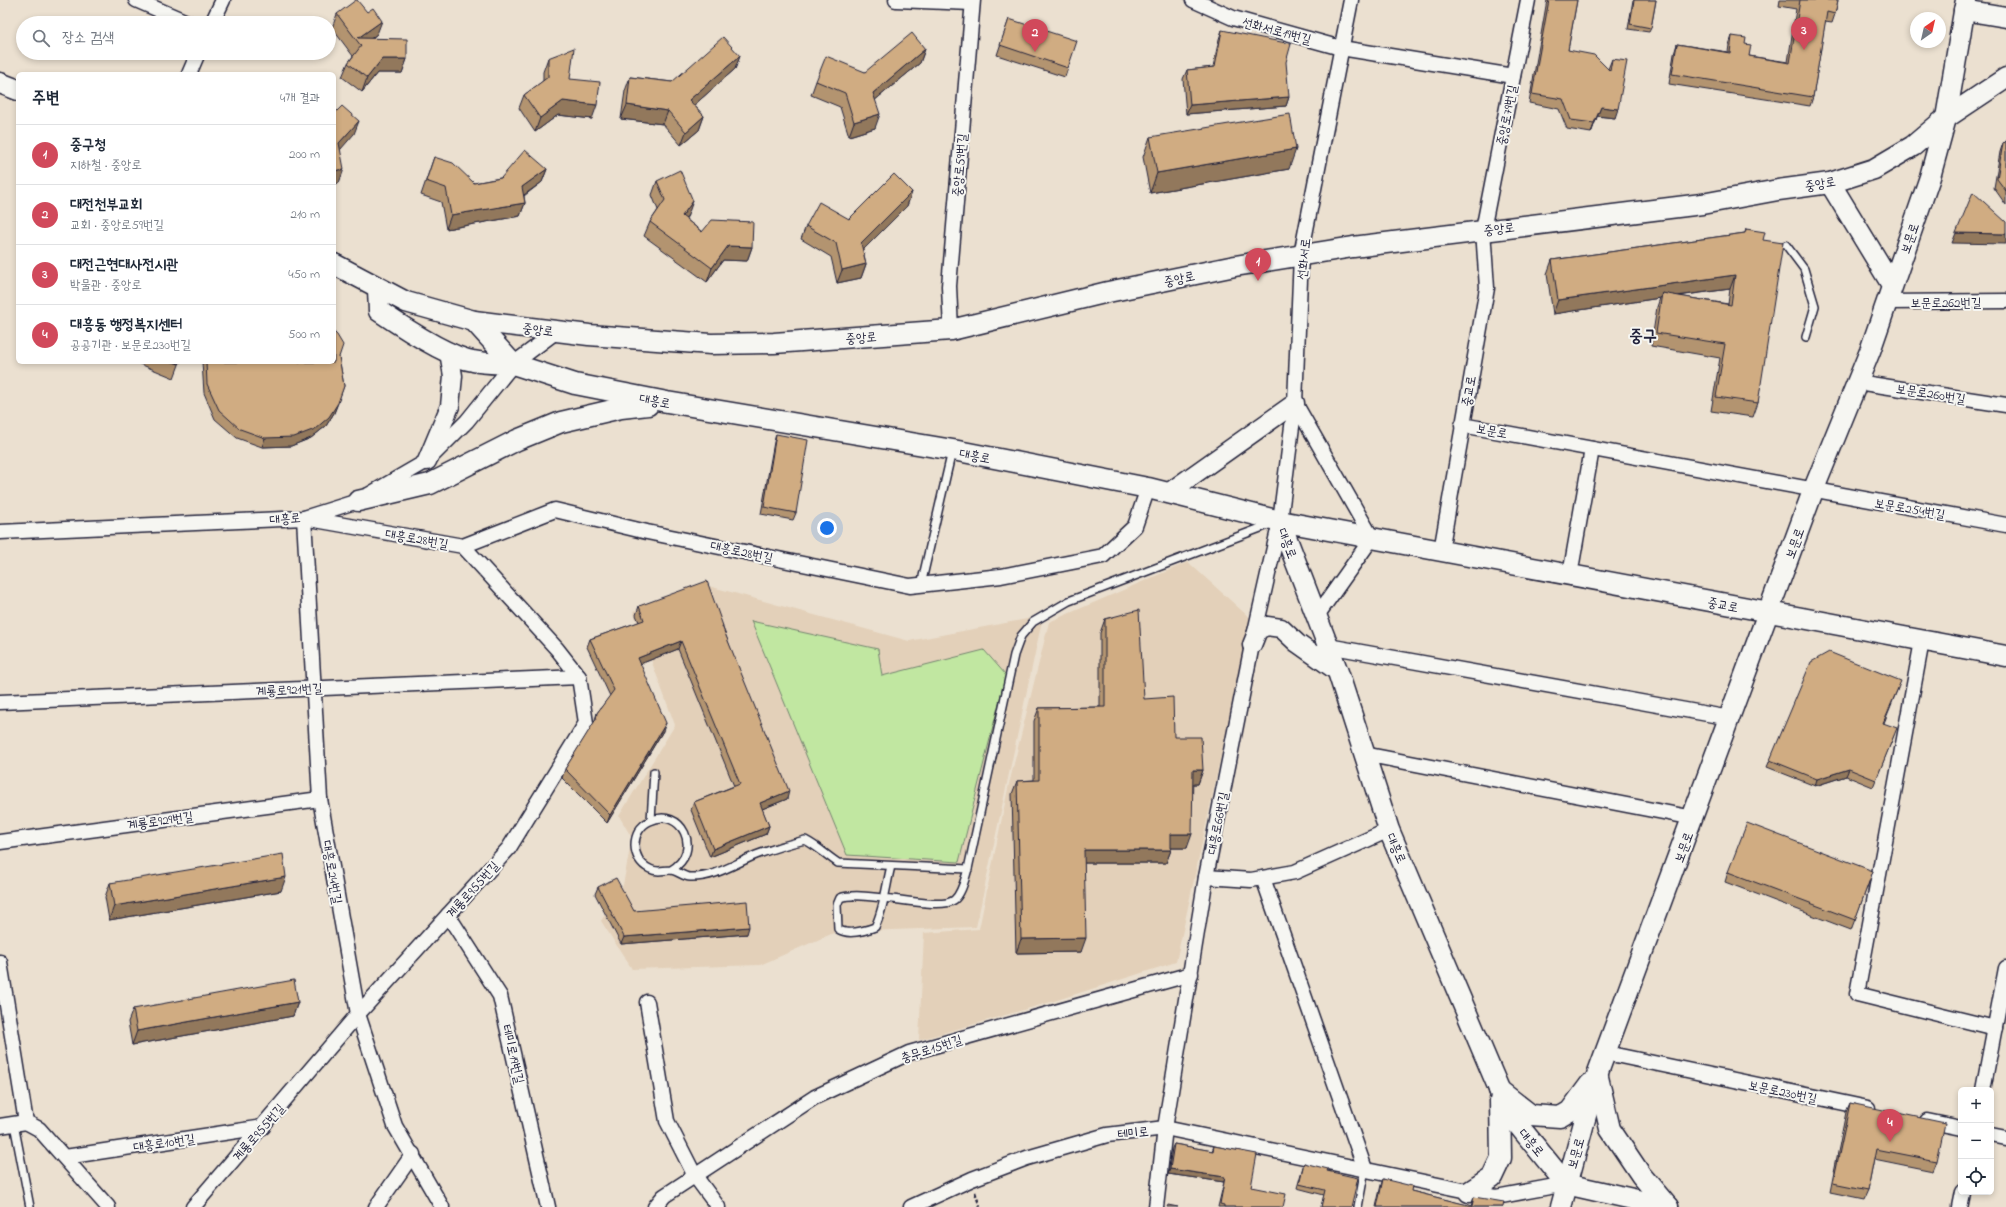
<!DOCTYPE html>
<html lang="ko">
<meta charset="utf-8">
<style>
:root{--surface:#fff;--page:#f6f6f7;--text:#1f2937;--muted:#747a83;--line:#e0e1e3;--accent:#d1495b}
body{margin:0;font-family:"Indie Flower","Poor Story",sans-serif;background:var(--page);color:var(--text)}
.controls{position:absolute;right:12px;bottom:12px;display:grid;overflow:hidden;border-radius:6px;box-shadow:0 2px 6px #0003}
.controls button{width:36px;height:36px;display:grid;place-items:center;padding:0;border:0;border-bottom:1px solid var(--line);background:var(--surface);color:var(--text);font:20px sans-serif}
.compass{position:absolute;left:1910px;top:12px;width:36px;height:36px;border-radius:50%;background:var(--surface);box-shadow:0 2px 6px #0003;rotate:34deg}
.you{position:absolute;left:827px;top:528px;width:14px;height:14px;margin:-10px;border:3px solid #fff;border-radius:50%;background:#1a73e8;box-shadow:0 0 0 6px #1a73e833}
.badge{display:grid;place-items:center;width:26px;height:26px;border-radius:50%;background:var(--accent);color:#fff;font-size:13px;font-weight:700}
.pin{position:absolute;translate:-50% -33px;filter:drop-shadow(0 1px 2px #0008)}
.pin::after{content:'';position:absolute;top:21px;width:14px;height:12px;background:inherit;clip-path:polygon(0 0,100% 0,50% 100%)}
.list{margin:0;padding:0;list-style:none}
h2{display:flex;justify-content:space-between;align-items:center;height:52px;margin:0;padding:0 16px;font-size:17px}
h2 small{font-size:13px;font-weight:400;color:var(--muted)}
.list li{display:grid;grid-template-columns:26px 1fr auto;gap:12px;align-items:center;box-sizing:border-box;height:60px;padding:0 16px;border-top:1px solid var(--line)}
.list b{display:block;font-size:15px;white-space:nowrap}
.list p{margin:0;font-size:13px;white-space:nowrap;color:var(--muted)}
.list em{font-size:13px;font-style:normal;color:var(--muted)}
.icon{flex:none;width:22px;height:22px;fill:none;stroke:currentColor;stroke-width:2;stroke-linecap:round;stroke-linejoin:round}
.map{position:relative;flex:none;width:2006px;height:1207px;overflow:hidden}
.search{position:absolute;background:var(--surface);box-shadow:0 2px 6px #0003;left:16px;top:16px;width:320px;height:44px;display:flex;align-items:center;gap:10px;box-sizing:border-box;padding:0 14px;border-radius:22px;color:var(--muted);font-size:15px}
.panel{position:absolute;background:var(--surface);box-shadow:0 2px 6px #0003;left:16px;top:72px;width:320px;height:292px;border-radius:6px}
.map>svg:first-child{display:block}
.built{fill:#e3d0b9}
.green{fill:#c1e7a1;stroke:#72846e}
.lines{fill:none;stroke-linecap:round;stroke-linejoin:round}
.service-casing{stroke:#22223b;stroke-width:10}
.minor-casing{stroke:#22223b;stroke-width:17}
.tertiary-casing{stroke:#22223b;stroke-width:21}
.secondary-casing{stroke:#22223b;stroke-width:23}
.path{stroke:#22223b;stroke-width:2.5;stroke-dasharray:4 3;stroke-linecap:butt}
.service{stroke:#f6f6f2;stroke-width:7}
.minor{stroke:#f6f6f2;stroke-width:14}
.tertiary{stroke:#f6f6f2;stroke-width:18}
.secondary{stroke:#f6f6f2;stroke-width:20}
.wall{fill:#b39470;stroke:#22223b;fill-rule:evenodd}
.shaded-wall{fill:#92785b;stroke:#22223b}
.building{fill:#d0ac82;stroke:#22223b}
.labels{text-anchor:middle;stroke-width:4;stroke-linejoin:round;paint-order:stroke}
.street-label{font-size:13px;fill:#22223b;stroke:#f6f6f2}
.district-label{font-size:17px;font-weight:bold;fill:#22223b;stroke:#f6f6f2}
</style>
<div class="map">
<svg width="2006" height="1207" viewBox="0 0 2006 1207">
<rect width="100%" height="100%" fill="#ebe0d0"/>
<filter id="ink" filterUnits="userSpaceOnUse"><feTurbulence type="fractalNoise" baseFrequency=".025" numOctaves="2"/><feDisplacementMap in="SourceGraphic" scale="8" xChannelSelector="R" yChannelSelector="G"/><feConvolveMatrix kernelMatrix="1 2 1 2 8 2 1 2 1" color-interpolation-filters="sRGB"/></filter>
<g filter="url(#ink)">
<!-- built -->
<g class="built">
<polygon points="1188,562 1251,619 1176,962 1051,1002 919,1040 924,933 979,929 1009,784 1049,622"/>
<polygon points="705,585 909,641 1043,616 976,927 836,932 760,965 632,969 601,921 623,885 632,838 619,816 675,725 633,611"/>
</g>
<!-- green -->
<polygon class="green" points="751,621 878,649 882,676 984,650 1006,675 959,862 847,855"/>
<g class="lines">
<!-- service casing -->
<g class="service-casing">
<g id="service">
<polyline points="1786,245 1804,269 1815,306 1806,337"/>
<polyline points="921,585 952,451"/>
<polyline points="651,820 654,772"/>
<path d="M891,866C886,886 884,909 875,927C864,931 848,936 838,929L837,905L840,898C865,889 938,912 954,900C962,894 965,878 968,869L1014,655L1021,636L1033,622L1069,601L1271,524"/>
<path d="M671,870C704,851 681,806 650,821C630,830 630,860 650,869C657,873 663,870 670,870C677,870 683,877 690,877C714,878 734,864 756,855C772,849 788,844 805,840C817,846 826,855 838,863L968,869"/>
<polyline points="14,1124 30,1207"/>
<polyline points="1358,1207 1365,1169"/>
</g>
</g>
<!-- minor casing -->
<g class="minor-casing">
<g id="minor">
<polyline points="136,0 189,23"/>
<polyline points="896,0 972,3"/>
<polyline points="1193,0 1233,18 1341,48 1513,76"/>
<polyline points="212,23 223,0"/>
<polyline points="189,74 198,53"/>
<polyline points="1887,302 2006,301"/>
<polyline points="951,330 949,286 973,0"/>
<polyline points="1857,382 2006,405"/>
<polyline points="1295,403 1372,538 1316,617"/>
<polyline points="1462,425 2006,525"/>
<polyline points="0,532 304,518 358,501 427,461 467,421 513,364 557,331"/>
<polyline points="1441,551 1487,288 1483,230 1528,0"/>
<polyline points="1570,575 1592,449"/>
<polyline points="1922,641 1857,994 1995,1028"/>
<polyline points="1328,646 1730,718"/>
<polyline points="0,702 579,677"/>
<polyline points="1364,754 1694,818"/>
<polyline points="0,842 320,799"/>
<polyline points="1206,877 1251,880 1295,872 1389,830"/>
<polyline points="1263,878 1365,1169"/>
<polyline points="448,915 500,996 548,1207"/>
<polyline points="0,962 26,1122 39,1129 108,1207"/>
<polyline points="647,1002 667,1121 695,1176 718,1207"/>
<polyline points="1606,1053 1868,1108"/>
<polyline points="1983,1090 2006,968"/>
<polyline points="1927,1121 1961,1128"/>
<polyline points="0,1126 26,1122"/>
<polyline points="1991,1135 2006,1138"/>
<polyline points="65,1157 263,1127"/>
<polyline points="193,1207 358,1014 509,848 586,723 579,677 557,649 463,546"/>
<polyline points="376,1207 413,1154"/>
<polyline points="442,1207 395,1126 358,1014 320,799 304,518 463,546 555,510 647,532 910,586 1001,576 1103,556 1135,526 1148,488"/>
<polyline points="655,1207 664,1196 815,1097 909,1053 1191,974"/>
<polyline points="911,1207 972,1179 1027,1158 1107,1135 1165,1128 1496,1197 1566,1184"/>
<polyline points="1156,1207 1165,1128 1206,877 1252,645 1280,521 1295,403 1301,255 1351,0"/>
<polyline points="1959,1207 1962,1192"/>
</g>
</g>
<!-- tertiary casing -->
<g class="tertiary-casing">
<g id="tertiary">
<polyline points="427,461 450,406 453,376 449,352"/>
<polyline points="1168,493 1295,403"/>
<polyline points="1252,645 1258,630 1267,626 1281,628 1297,643 1338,672"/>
</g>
</g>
<!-- secondary casing -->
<g class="secondary-casing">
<g id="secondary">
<polyline points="1964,10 2006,17"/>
<polyline points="0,83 18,90"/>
<polyline points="1830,183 1892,285"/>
<polyline points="334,264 406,302 474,321 589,335 711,344 774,343 951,330 1108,292 1235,266 1353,247 1702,204 1778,190 1830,183 1874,169 1913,146 1946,118 2006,78"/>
<path d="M378,289L379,311C401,326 448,357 473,361C486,364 500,363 513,364"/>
<polyline points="474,321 513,364 575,384 667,402 953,450 1148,488 1280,521 2006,656"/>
<polyline points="358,501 430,484 517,440 561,422 621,408 648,405"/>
<polyline points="1280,521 1338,672 1389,830 1510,1115 1566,1184 1668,1207"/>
<polyline points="1598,1077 1610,1129 1641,1175 1668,1207"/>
<polyline points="1499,1090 1531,1115 1560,1117 1570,1111 1590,1084"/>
<polyline points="1469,1192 1492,1177 1501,1158 1500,1100"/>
<polyline points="1561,1207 1597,1075 1813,491 1870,351 1930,177 1946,118 1966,0"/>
</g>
</g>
<!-- path -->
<polyline class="path" points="975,1192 980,1207"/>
<!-- service -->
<use href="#service" class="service"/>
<!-- minor -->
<use href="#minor" class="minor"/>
<!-- tertiary -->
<use href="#tertiary" class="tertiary"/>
<!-- secondary -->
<use href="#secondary" class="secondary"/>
</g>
<!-- wall -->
<g class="wall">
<polygon points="1547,0 1577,0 1568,50 1608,69 1612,59 1615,118 1597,116 1591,133 1567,129 1559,109 1529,103"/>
<polygon points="1633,0 1656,0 1651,28 1649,32 1628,29"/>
<polygon points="1780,0 1838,0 1835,14 1832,23 1825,22 1813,97 1810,106 1669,84 1674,54 1677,44 1728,52 1729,45 1732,36 1745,44 1749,56 1788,62 1796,9 1779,6"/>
<polygon points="337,14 377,34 371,39 407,59 402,73 377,73 362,92 342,77 348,63 353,56 332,28"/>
<polygon points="1009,19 1068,68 1065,77 997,55"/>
<polygon points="1222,30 1289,97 1286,106 1186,114 1183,79 1187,70 1213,67 1219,39"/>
<polygon points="925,49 920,63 875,100 875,128 849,136 840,107 811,95 816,81 865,72"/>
<polygon points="740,56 735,69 694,105 704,116 699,130 681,145 663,124 621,119 625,91 630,77 672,82"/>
<polygon points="548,58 570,79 592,119 558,115 535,132 519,108 524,95 543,81 543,72"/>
<polygon points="1150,137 1289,169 1150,193 1143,157"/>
<polygon points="2006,140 2006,205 1994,188 2000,152 2003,143"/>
<polygon points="434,157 474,183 547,169 542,182 524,196 525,203 520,216 446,229 441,202 421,195"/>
<polygon points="657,181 688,215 686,219 702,232 752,247 747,261 723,260 707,282 644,236 650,222 658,210 652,195"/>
<polygon points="912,192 907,206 863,250 866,264 861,278 837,283 831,257 801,239 806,226 849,219"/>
<path d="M1746,229L1763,240L1758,403L1753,417L1711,411L1720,358L1651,346L1657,307L1660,298L1553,314L1547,274L1552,260L1745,233ZM1730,289L1728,304L1678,296Z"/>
<polygon points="339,357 344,386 334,413 326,426 311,438 291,446 262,447 237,438 215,419 204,393 202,362 334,362"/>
<polygon points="135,362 180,362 174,378"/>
<polygon points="776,434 796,513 793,520 761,514 774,442"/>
<polygon points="639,606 723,626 723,628 787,799 762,809 769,826 766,834 710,857 691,810 694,802 734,786 678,649 640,664 663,731 607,823 562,778 565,769 594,723 597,713 610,696 587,647 590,639 639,622 636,615"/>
<polygon points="1105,619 1144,699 1174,737 1203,770 1198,784 1192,784 1187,848 1171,848 1171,850 1166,863 1084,863 1081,952 1016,953 1012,794 1017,781 1034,780 1034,721 1039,708 1100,707 1100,633"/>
<polygon points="1898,688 1884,723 1894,735 1873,787 1846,776 1815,786 1767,767 1770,760"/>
<polygon points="1873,871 1851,930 1725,882 1728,872"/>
<polygon points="110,883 281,891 109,920 105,897"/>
<polygon points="598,887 634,911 747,934 621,944 595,894"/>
<polygon points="298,1002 293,1016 132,1045 128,1022 133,1009"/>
<polygon points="1850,1103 1937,1161 1933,1171 1874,1159 1868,1190 1864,1199 1830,1192 1846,1112"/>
<polygon points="1174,1144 1212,1151 1214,1146 1251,1187 1283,1207 1218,1207 1224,1182 1168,1174 1172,1148"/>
<polygon points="1304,1163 1327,1171 1351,1207 1321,1207 1324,1195 1297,1188"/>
<polygon points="1383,1179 1411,1191 1471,1206 1474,1197 1503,1207 1376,1207 1381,1185"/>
</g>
<!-- shaded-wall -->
<g class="shaded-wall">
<polygon points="382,21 377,34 361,46 358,38"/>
<polygon points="925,49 920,63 868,106 873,93"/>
<polygon points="740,56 735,69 684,114 689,100"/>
<polygon points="382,59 407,59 402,73 377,73 362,92 367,78"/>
<polygon points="1289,97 1286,106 1186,114 1190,105"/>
<polygon points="563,101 597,105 592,119 558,115 535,132 540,118"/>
<polygon points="627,105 668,111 663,124 621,119"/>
<polygon points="1601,107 1618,109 1615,118 1597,116 1591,133"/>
<polygon points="880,114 875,128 849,136 854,122"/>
<polygon points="704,116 699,130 681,145 686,132"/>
<polygon points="359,121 354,134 334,157 339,143"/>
<polygon points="1296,149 1289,169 1150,193 1157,173"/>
<polygon points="344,169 339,183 334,184 334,171"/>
<polygon points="547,169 542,182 517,200 522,187"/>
<polygon points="912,192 907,206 856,257 861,243"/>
<polygon points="693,201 688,215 677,230 682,216"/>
<polygon points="525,203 520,216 446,229 451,215"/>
<polygon points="1956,233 2006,234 2006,244 1952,243"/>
<polygon points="728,246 752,247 747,261 723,260 707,282 712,268"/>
<polygon points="866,264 861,278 837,283 842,270"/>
<polygon points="1735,275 1730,289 1661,298 1662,293 1660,298 1553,314 1558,300"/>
<polygon points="338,403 334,413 326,426 311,438 291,446 262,447 265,438"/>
<polygon points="681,641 678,649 635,666 638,658"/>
<polygon points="666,723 663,731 607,823 610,815"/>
<polygon points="1849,769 1846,776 1815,786 1817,779"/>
<polygon points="1193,770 1203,770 1198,784 1187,784"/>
<polygon points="789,791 787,799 757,811 760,803"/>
<polygon points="769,826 766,834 710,857 713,849"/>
<polygon points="1171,834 1192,834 1187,848 1166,848"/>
<polygon points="1084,850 1171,850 1166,863 1079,863"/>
<polygon points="286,877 281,891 109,920 114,906"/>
<polygon points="749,927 747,934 621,944 624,937"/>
<polygon points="1086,938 1081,952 1016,953 1021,939"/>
<polygon points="298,1002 293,1016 132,1045 137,1031"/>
<polygon points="1170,1169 1225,1177 1224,1182 1168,1174"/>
</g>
<!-- building -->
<g class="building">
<polygon points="356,0 357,0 367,12 373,8 382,21 358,38 407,39 407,59 382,59 367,78 348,63 361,46 337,14"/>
<polygon points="1549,0 1577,0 1568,50 1594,55 1610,71 1612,59 1627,61 1618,109 1601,107 1594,123 1571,120 1563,99 1532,94"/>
<polygon points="1634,0 1656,0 1651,28 1630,24"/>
<polygon points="1800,0 1838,0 1835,14 1827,12 1813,97 1672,74 1677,44 1730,53 1732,36 1746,38 1745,44 1751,45 1749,56 1790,63"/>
<polygon points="1009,19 1077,41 1068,68 1000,45"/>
<polygon points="1222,30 1291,44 1286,62 1289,97 1190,105 1187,70 1215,67"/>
<polygon points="912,33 925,49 873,93 880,114 854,122 845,93 816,81 826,56 865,72"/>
<polygon points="723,37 740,56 689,100 704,116 686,132 668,111 627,105 630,77 672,82"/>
<polygon points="574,48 570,79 600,82 597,105 563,101 540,118 524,95 548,77 548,58"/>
<polygon points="342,106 359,121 339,143 344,169 334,171 334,114"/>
<polygon points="1290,114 1296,149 1157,173 1150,137"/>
<polygon points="2006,140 2006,191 1997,179 2003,143"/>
<polygon points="525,150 547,169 522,187 525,203 451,215 446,188 426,181 434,157 453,163 474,183 501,178"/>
<polygon points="680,170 693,201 682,216 702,232 712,220 753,222 752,247 728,246 712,268 650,222 665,200 657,181"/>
<polygon points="894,174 912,192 861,243 866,264 842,270 836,243 806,226 819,202 849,219"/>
<polygon points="1973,192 2006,222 2006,234 1956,233"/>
<polygon points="1746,229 1765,232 1763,240 1783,243 1758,403 1716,397 1725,344 1656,333 1662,293 1731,305 1735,275 1558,300 1552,260 1745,233"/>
<polygon points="334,332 337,335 343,345 339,357 344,386 338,403 329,417 315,429 294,437 265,438 240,429 219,410 207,384 206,362 334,362"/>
<polygon points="173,362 180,362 179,364"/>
<polygon points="776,434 808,440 796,513 764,507"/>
<polygon points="707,581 723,626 722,626 789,791 760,803 769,826 713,849 694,802 740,784 681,641 638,658 666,723 610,815 565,769 596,719 597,713 614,690 590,639 644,620 639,606"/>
<polygon points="1139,610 1144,699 1173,697 1174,737 1201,737 1203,770 1193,770 1192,834 1171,834 1171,850 1084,850 1086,938 1021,939 1017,781 1039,780 1039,708 1105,707 1105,619"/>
<polygon points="1829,652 1901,681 1883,723 1897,728 1876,780 1849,769 1817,779 1770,760 1811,662"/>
<polygon points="1747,823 1873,871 1855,920 1728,872"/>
<polygon points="283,854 286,877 114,906 110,883"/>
<polygon points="616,878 634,911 747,901 749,927 624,937 598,887"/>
<polygon points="294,980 298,1002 137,1031 133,1009"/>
<polygon points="1850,1103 1945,1123 1937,1161 1876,1149 1868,1190 1833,1183"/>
<polygon points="1174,1144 1213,1151 1214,1146 1257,1154 1251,1187 1286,1194 1283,1207 1224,1207 1224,1205 1220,1204 1225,1177 1170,1169"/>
<polygon points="1304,1163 1328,1169 1327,1171 1358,1178 1351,1207 1321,1207 1325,1190 1299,1184"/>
<polygon points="1383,1179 1412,1186 1411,1191 1472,1206 1474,1197 1504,1202 1503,1207 1377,1207"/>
<polygon points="1168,1205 1178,1207 1167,1207"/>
</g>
</g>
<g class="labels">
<!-- street labels -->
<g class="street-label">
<text transform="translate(1277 30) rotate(15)" y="5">선화서로19번길</text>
<text transform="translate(1506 115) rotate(-79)" y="5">중앙로79번길</text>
<text transform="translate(959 165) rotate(-85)" y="5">중앙로59번길</text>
<text transform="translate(1820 183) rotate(-10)" y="5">중앙로</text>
<text transform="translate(1499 228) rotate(-7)" y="5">중앙로</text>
<text transform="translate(1909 238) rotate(-71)" y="5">보문로</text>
<text transform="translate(1303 259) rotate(-84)" y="5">선화서로</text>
<text transform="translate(1179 278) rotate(-12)" y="5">중앙로</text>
<text x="1946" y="307">보문로262번길</text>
<text transform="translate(538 329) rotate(7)" y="5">중앙로</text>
<text transform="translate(861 337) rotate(-4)" y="5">중앙로</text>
<text transform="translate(1468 391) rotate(-80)" y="5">중교로</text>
<text transform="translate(1931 393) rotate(9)" y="5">보문로260번길</text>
<text transform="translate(655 400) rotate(11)" y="5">대흥로</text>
<text transform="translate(1492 430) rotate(11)" y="5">보문로</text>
<text transform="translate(975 455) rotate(11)" y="5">대흥로</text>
<text transform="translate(1910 508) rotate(10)" y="5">보문로254번길</text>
<text transform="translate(285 518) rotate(-4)" y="5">대흥로</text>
<text transform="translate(417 538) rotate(10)" y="5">대흥로28번길</text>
<text transform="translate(1288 543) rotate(69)" y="5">대흥로</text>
<text transform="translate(1794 543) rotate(-70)" y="5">보문로</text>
<text transform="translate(742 551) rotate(12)" y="5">대흥로28번길</text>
<text transform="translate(1723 604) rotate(11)" y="5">중교로</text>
<text transform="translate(289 689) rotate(-3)" y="5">계룡로921번길</text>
<text transform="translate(160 820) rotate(-8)" y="5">계룡로929번길</text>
<text transform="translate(1217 823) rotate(-79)" y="5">대흥로66번길</text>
<text transform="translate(1683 847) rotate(-70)" y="5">보문로</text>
<text transform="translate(1397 848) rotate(67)" y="5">대흥로</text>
<text transform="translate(333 872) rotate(80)" y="5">대흥로24번길</text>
<text transform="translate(472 889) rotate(-48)" y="5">계룡로955번길</text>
<text transform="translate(931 1048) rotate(-18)" y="5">충무로15번길</text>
<text transform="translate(514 1054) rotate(77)" y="5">테미로19번길</text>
<text transform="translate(1783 1091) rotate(12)" y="5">보문로230번길</text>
<text transform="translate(258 1132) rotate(-49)" y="5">계룡로955번길</text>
<text transform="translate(1133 1132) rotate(-6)" y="5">테미로</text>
<text transform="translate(164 1142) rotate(-8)" y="5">대흥로10번길</text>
<text transform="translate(1532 1142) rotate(50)" y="5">대흥로</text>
<text transform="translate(1575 1153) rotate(-74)" y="5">보문로</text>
</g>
<!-- district labels -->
<g class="district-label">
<text x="1643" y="341">중구</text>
</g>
</g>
</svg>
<div class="controls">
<button>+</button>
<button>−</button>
<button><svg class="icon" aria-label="locate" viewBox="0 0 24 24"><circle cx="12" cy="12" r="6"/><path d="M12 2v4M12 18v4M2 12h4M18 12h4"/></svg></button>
</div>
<svg class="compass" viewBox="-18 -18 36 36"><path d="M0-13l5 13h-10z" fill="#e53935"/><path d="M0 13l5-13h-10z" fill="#747a83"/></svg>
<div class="you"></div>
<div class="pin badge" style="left:1258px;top:281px">1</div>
<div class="pin badge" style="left:1035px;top:52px">2</div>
<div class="pin badge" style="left:1804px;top:50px">3</div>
<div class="pin badge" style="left:1890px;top:1142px">4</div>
<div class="search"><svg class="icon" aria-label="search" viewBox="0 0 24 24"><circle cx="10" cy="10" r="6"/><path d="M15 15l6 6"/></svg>장소 검색</div>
<section class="panel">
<h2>주변<small>4개 결과</small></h2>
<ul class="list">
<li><span class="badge">1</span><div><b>중구청</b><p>지하철 · 중앙로</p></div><em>200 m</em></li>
<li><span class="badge">2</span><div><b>대전천부교회</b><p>교회 · 중앙로59번길</p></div><em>210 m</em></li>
<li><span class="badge">3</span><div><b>대전근현대사전시관</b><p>박물관 · 중앙로</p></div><em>450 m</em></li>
<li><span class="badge">4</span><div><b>대흥동 행정복지센터</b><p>공공기관 · 보문로230번길</p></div><em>500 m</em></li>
</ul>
</section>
</div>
